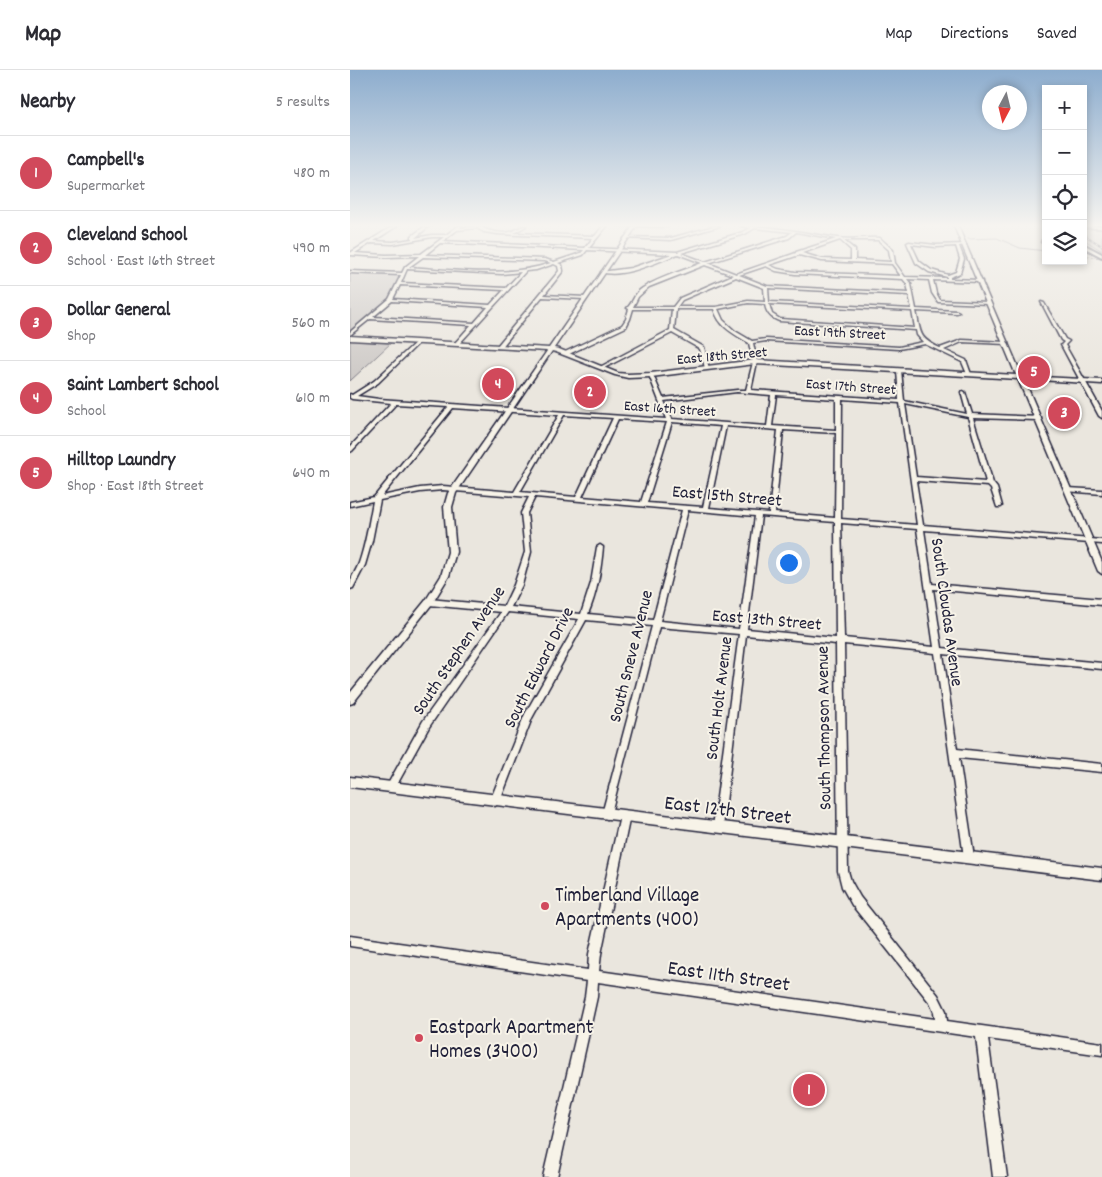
<!DOCTYPE html>
<meta charset="utf-8">
<style>
:root{--surface:#fff;--page:#f7f7f7;--text:#2b2b33;--muted:#7c7c81;--line:#e1e1e2;--accent:#d1495b}
body{margin:0;font-family:Dekko,sans-serif;background:var(--page);color:var(--text)}
.controls{position:absolute;right:15px;top:15px;display:grid;overflow:hidden;border-radius:0px;box-shadow:0 2px 8px #0003}
.controls button{width:45px;height:45px;display:grid;place-items:center;padding:0;border:0;border-bottom:1px solid var(--line);background:var(--surface);color:var(--text);font:25px sans-serif}
.compass{position:absolute;left:632px;top:15px;width:45px;height:45px;border-radius:50%;background:var(--surface);box-shadow:0 2px 8px #0003;rotate:187deg}
.you{position:absolute;left:438px;top:492px;width:18px;height:18px;margin:-12px;border:4px solid #fff;border-radius:50%;background:#1a73e8;box-shadow:0 0 0 8px #1a73e833}
.badge{display:grid;place-items:center;width:32px;height:32px;border-radius:50%;background:var(--accent);color:#fff;font-size:16px;font-weight:700}
.pin{position:absolute;translate:-50% -50%;border:2px solid #fff;box-shadow:0 1px 5px #0006}
.list{margin:0;padding:0;list-style:none}
h2{display:flex;justify-content:space-between;align-items:center;height:65px;margin:0;padding:0 20px;font-size:21px}
h2 small{font-size:16px;font-weight:400;color:var(--muted)}
.list li{display:grid;grid-template-columns:32px 1fr auto;gap:15px;align-items:center;box-sizing:border-box;height:75px;padding:0 20px;border-top:1px solid var(--line)}
.list b{display:block;font-size:19px;white-space:nowrap}
.list p{margin:0;font-size:16px;white-space:nowrap;color:var(--muted)}
.list em{font-size:16px;font-style:normal;color:var(--muted)}
.icon{flex:none;width:28px;height:28px;fill:none;stroke:currentColor;stroke-width:2;stroke-linecap:round;stroke-linejoin:round}
.map{position:relative;flex:none;width:752px;height:1107px;overflow:hidden}
header{display:flex;align-items:center;gap:30px;box-sizing:border-box;height:70px;padding:0 25px;background:var(--surface);border-bottom:1px solid var(--line)}
header strong{font-size:24px}
nav{display:flex;gap:28px;margin-inline-start:auto;font-size:18px}
main{display:flex}
aside{flex:1;background:var(--surface)}
.map>svg:first-child{display:block}
.green{fill:#cdc9c6;stroke:#787680}
.lines{fill:none;stroke-linecap:round;stroke-linejoin:round}
.stream{stroke:#716f7b;stroke-width:1}
.minor-casing{stroke:#22223b;stroke-width:3}
.tertiary-casing{stroke:#22223b;stroke-width:3}
.secondary-casing{stroke:#22223b;stroke-width:4}
.minor{fill:#f7f3e8;fill-rule:evenodd}
.tertiary{fill:#f7f3e8;fill-rule:evenodd}
.secondary{fill:#f7f3e8;fill-rule:evenodd}
.rail-casing{stroke:#22223b;stroke-width:2}
.rail{stroke:#f7f3e8;stroke-width:1;stroke-dasharray:2.5;stroke-linecap:butt}
.poi-dot{fill:#d1495b;stroke:#f7f3e8;stroke-width:2}
.labels{text-anchor:middle;stroke-width:4;stroke-linejoin:round;paint-order:stroke}
.far-street-label{font-size:15px;fill:#22223b;stroke:#f7f3e8}
.street-label{font-size:18px;fill:#22223b;stroke:#f7f3e8}
.near-street-label{font-size:21px;fill:#22223b;stroke:#f7f3e8}
.near-poi-label{font-size:21px;fill:#22223b;stroke:#f7f3e8;text-anchor:start}
</style>
<header>
<strong>Map</strong>
<nav><a>Map</a><a>Directions</a><a>Saved</a></nav>
</header>
<main>
<aside>
<h2>Nearby<small>5 results</small></h2>
<ul class="list">
<li><span class="badge">1</span><div><b>Campbell's</b><p>Supermarket</p></div><em>480 m</em></li>
<li><span class="badge">2</span><div><b>Cleveland School</b><p>School · East 16th Street</p></div><em>490 m</em></li>
<li><span class="badge">3</span><div><b>Dollar General</b><p>Shop</p></div><em>560 m</em></li>
<li><span class="badge">4</span><div><b>Saint Lambert School</b><p>School</p></div><em>610 m</em></li>
<li><span class="badge">5</span><div><b>Hilltop Laundry</b><p>Shop · East 18th Street</p></div><em>640 m</em></li>
</ul>
</aside>
<div class="map">
<svg width="752" height="1107" viewBox="0 0 752 1107">
<rect width="100%" height="100%" fill="#eae6de"/>
<filter id="ink" filterUnits="userSpaceOnUse"><feTurbulence type="fractalNoise" baseFrequency=".02" numOctaves="2"/><feDisplacementMap in="SourceGraphic" scale="10" xChannelSelector="R" yChannelSelector="G"/><feConvolveMatrix kernelMatrix="1 2 1 2 8 2 1 2 1" color-interpolation-filters="sRGB"/></filter>
<g filter="url(#ink)">
<!-- green -->
<g class="green">
<polygon points="733,158 752,159 752,181 733,169"/>
<polygon points="0,202 53,204 41,230 0,264"/>
<polygon points="0,268 42,272 0,311"/>
</g>
<g class="lines">
<!-- stream -->
<g class="stream">
<polyline points="618,169 647,168 670,178 696,181"/>
<polyline points="733,185 750,188"/>
</g>
<!-- minor casing -->
<g class="minor-casing">
<g id="minor">
<path d="M43,156H47L24,171L43,172L62,169V166L75,156H79L65,168L82,165H96L108,156H112L110,158L134,156L131,157C138,161 151,164 160,162C166,161 169,156 176,156L164,163L245,166L253,156H257L239,178L327,182L393,162L401,158L391,156C424,156 455,163 488,168C502,170 516,167 530,168L543,180L545,193L555,207L597,208V207L579,202L566,193L557,173L559,172L586,175L614,174L616,175L609,176L614,189L610,203L600,207V209L630,210L632,211L630,212L583,210L586,223L590,230L639,232H640V234L588,232L582,223L579,210L557,209L561,214L566,239L607,241L609,242L607,243L566,241C571,263 568,268 590,278L612,270L656,272L658,273L656,274L612,272L594,280L616,290L621,304V305L617,304L612,292L575,274L549,279L416,271L403,273L407,292L401,320L549,330L547,300L549,299L551,300L554,331L617,344L611,322L613,321L615,322L622,344L690,347L691,348L688,350L623,348L643,413L647,418L652,436L651,437H647L641,419L638,416L566,411L573,455L752,470V474L574,460L582,514L752,529V535L583,519L592,578L752,593V599L593,584L607,679L752,694V702L609,688L624,787L623,791L619,792L615,791L614,787L585,583L494,574L498,801L501,811L510,827L588,925L596,941L597,951L752,973V985L638,969L657,1107H643L626,967L248,912L247,927L207,1107H193L235,927L237,911L0,876V866L238,900L239,884L270,746L272,743L275,741L278,743L280,746L251,884L249,901L585,949L584,942L580,933L502,835L492,817L488,801L486,574L396,565L373,757L371,760L368,762L365,760L363,757L389,564L309,557L260,747L257,749L254,747L252,744L302,556L236,550L182,648L150,731L148,734L145,736L142,734L140,731L175,644L229,549L158,542L79,657L44,720L41,721L38,720L36,717L38,714L73,651L151,542L79,535L75,532L79,529L154,536L164,515L175,482L171,443L179,427L93,420L70,422L30,430L22,471L15,495L3,518L0,519C0,506 5,504 9,493C16,473 19,452 23,431L0,436V432L24,427L98,337L46,334L2,381L0,382V377L41,333L2,329L0,328V324L2,325L24,311L67,271L69,272V273L28,313L7,326L29,329L316,349L299,305V304L303,305L313,328L387,320H396L403,292L399,273C384,264 369,257 364,239H326L324,260L354,277L359,299L355,298L350,279L322,263L254,298L250,297L320,260L322,239H283L280,249L276,257L219,284H215V282L272,255L276,249L279,239L277,238C282,234 284,225 290,220C304,209 335,200 352,193L328,184C307,192 273,209 251,202L281,198L322,184L237,180L233,185L208,193L212,195L213,201L194,225L235,227L237,228L235,229L192,227L151,278H147V276L209,201L208,196L204,194L186,200L176,201L108,275L104,274L121,255L20,249L0,265V262L39,229L51,205L0,203V201L52,203L55,197L69,186L36,187L0,185V183ZM127,158L134,162L148,164L243,168L235,178L93,171L107,160ZM405,158L442,162L437,166L355,192L331,183L395,164ZM446,162L486,169L446,182V183L386,204L358,193L439,168ZM82,167H94L71,184L36,185L5,183L21,173L43,174ZM490,170L501,180V190L472,189L452,183ZM493,170H528L539,180L541,192L505,190V180ZM90,173L234,180L231,183L204,192L195,189L75,185ZM561,174L586,177L606,176L610,189L606,202L598,205L581,200L569,191ZM449,185L472,191L542,194L551,206L445,202L428,199L419,195ZM73,187L195,191L201,193C156,208 106,200 59,197ZM355,195L383,205L330,228L323,237H283L288,227L299,217ZM416,196L426,201L445,204L553,209L557,214L559,223L417,216L389,205ZM57,199L152,204L171,202L156,218L51,213ZM386,207L414,218L415,232L398,231L366,237H327L332,230ZM50,215L154,220L140,235L43,229ZM418,218L559,225L562,239L419,232ZM42,231L138,237L124,253L23,247ZM398,233L415,234C416,243 421,248 429,251L566,260L567,265L573,272L549,277L416,269L402,271L385,261L373,250L368,239ZM419,234L562,241L565,258L430,249L422,244ZM387,322L421,325L417,356L322,349L314,331ZM426,325L486,329V360L422,356ZM492,329L550,333L567,455L491,449ZM555,334L618,347L636,412L566,407ZM103,338L209,345L164,422L93,416L70,418L32,426ZM214,345L263,348L226,427L170,422ZM268,349L317,352L291,432L232,427ZM322,352L371,356L353,437L297,433ZM376,356L428,360L419,443L359,438ZM433,360L486,363L485,448L425,443ZM185,427L332,440L303,550L238,544C247,523 251,500 253,477L250,475L247,477L241,513L231,544L161,537L172,515L181,482L177,443ZM338,440L405,446L389,559L310,551ZM411,446L485,452L486,568L397,559ZM491,453L567,459L584,577L494,568Z"/>
<polygon points="271,156 318,156 316,157"/>
<polygon points="364,156 370,156 321,170 274,168 276,167 321,168"/>
<polygon points="692,170 696,172 696,174 691,172"/>
<polygon points="691,232 694,233 715,269 719,271 715,275 752,341 752,348 749,346 711,275 714,272 711,270"/>
<polygon points="718,418 752,420 752,424 716,421 716,419"/>
</g>
</g>
<!-- tertiary casing -->
<g class="tertiary-casing">
<g id="tertiary">
<polygon points="283,156 287,156 204,278 209,279 268,303 278,304 301,303 405,290 666,305 604,156 608,156 672,306 752,310 752,314 674,309 752,492 752,504 748,501 668,309 405,294 301,307 278,308 265,305 206,282 202,281 106,423 102,437 106,482 99,506 82,534 3,633 0,634 0,623 76,530 91,506 98,482 94,437 98,423 197,281 0,270 0,266 199,278"/>
<polygon points="0,707 752,798 752,810 0,717"/>
</g>
</g>
<!-- secondary casing -->
<g class="secondary-casing">
<g id="secondary">
<polygon points="733,156 752,156 752,158 733,157"/>
<polygon points="733,174 752,184 752,187 733,177"/>
</g>
</g>
<!-- minor -->
<use href="#minor" class="minor"/>
<!-- tertiary -->
<use href="#tertiary" class="tertiary"/>
<!-- secondary -->
<use href="#secondary" class="secondary"/>
<!-- rail casing -->
<g class="rail-casing">
<polyline id="rail" points="733,164 752,176"/>
</g>
<!-- rail -->
<use href="#rail" class="rail"/>
</g>
</g>
<!-- sky -->
<linearGradient id="sky" x2="0" y2="1"><stop stop-color="#8dadce"/><stop offset="0.5" stop-color="#f6f4f0"/><stop offset="1" stop-color="#f6f4f0" stop-opacity="0"/></linearGradient>
<rect width="752" height="311" fill="url(#sky)"/>
<!-- markers -->
<g class="poi-dot">
<circle cx="195" cy="836" r="5"/>
<circle cx="69" cy="968" r="5"/>
</g>
<g class="labels">
<!-- far-street labels -->
<g class="far-street-label">
<text transform="translate(490 262) rotate(3)" y="5">East 19th Street</text>
<text transform="translate(372 285) rotate(-5)" y="5">East 18th Street</text>
<text transform="translate(501 316) rotate(4)" y="5">East 17th Street</text>
<text transform="translate(320 338) rotate(4)" y="5">East 16th Street</text>
</g>
<!-- street labels -->
<g class="street-label">
<text transform="translate(377 425) rotate(5)" y="6">East 15th Street</text>
<text transform="translate(598 542) rotate(82)" y="6">South Cloudas Avenue</text>
<text transform="translate(417 549) rotate(5)" y="6">East 13th Street</text>
<text transform="translate(108 580) rotate(-56)" y="6">South Stephen Avenue</text>
<text transform="translate(280 586) rotate(-76)" y="6">South Sneve Avenue</text>
<text transform="translate(188 597) rotate(-63)" y="6">South Edward Drive</text>
<text transform="translate(368 628) rotate(-83)" y="6">South Holt Avenue</text>
<text transform="translate(473 658) rotate(-91)" y="6">South Thompson Avenue</text>
</g>
<!-- near-street labels -->
<g class="near-street-label">
<text transform="translate(378 739) rotate(7)" y="7">East 12th Street</text>
<text transform="translate(379 905) rotate(8)" y="7">East 11th Street</text>
</g>
<!-- near-poi labels -->
<g class="near-poi-label">
<text x="205" y="831">Timberland Village<tspan x="205" dy="24">Apartments (400)</tspan></text>
<text x="79" y="963">Eastpark Apartment<tspan x="79" dy="24">Homes (3400)</tspan></text>
</g>
</g>
</svg>
<div class="controls">
<button>+</button>
<button>−</button>
<button><svg class="icon" aria-label="locate" viewBox="0 0 24 24"><circle cx="12" cy="12" r="6"/><path d="M12 2v4M12 18v4M2 12h4M18 12h4"/></svg></button>
<button><svg class="icon" aria-label="layers" viewBox="0 0 24 24"><path d="M12 4l9 5-9 5-9-5zM3 14l9 5 9-5"/></svg></button>
</div>
<svg class="compass" viewBox="-18 -18 36 36"><path d="M0-13l5 13h-10z" fill="#e53935"/><path d="M0 13l5-13h-10z" fill="#7c7c81"/></svg>
<div class="you"></div>
<div class="pin badge" style="left:459px;top:1020px">1</div>
<div class="pin badge" style="left:240px;top:322px">2</div>
<div class="pin badge" style="left:714px;top:343px">3</div>
<div class="pin badge" style="left:148px;top:314px">4</div>
<div class="pin badge" style="left:684px;top:302px">5</div>
</div>
</main>
